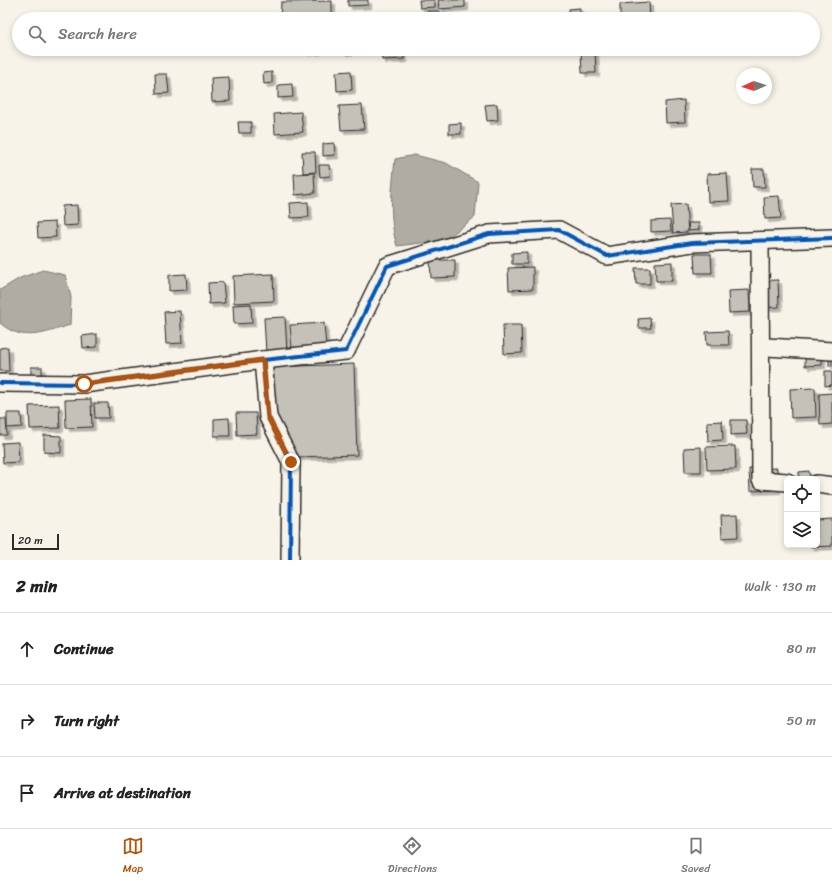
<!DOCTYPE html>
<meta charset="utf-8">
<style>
:root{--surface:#fff;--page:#f2f2f2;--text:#222;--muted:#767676;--line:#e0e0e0;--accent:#b45309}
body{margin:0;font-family:Sriracha,sans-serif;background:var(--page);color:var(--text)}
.controls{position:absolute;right:12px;bottom:12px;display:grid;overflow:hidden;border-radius:6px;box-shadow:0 2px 6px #0003}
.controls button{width:36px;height:36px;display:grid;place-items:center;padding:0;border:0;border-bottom:1px solid var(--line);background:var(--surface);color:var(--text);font:20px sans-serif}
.compass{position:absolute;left:736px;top:68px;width:36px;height:36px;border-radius:50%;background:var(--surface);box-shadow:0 2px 6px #0003;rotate:267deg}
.scale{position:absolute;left:12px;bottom:10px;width:47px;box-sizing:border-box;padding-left:4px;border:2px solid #2b2b2b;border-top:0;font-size:11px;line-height:14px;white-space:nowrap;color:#2b2b2b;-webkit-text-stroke:3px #f7f3e8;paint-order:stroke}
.stop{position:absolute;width:12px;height:12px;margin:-9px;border:3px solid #b45309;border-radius:50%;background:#fff}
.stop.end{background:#b45309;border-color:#fff;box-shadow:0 1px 4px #0008}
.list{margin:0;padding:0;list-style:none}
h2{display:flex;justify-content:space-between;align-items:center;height:52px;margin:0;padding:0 16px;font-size:17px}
h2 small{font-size:13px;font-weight:400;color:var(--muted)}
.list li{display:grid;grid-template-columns:26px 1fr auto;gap:12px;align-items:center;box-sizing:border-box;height:72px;padding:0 16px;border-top:1px solid var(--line)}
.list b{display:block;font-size:15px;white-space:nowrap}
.list em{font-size:13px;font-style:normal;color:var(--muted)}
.icon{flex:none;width:22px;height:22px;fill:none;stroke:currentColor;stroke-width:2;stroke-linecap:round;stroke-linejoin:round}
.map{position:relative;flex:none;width:832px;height:560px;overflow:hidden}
.search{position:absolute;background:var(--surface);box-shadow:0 2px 6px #0003;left:12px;right:12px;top:12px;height:44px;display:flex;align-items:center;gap:10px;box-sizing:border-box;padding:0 14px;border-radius:22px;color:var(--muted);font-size:15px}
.sheet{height:268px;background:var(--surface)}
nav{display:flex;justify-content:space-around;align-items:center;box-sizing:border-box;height:56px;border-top:1px solid var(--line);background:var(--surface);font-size:11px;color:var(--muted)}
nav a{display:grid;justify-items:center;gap:2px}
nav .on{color:var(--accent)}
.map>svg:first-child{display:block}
.water{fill:#afaca4;stroke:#7a7874}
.building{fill:#c4c1b9;stroke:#2b2b2b;filter:url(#shadow)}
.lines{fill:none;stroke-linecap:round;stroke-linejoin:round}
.street-casing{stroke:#2b2b2b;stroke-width:20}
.street{stroke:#f7f3e8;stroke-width:17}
.cycleway-casing{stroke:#f7f3e8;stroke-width:6}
.cycleway{stroke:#0057b8;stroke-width:4}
.route{stroke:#b45309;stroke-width:5}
</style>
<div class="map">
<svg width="832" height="560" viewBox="0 0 832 560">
<defs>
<filter id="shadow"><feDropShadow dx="3.5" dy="3.5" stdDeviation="0" flood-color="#0004"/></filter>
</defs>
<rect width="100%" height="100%" fill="#f7f3e8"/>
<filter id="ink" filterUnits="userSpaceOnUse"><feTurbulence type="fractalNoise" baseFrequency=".025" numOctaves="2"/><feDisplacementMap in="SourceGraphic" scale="8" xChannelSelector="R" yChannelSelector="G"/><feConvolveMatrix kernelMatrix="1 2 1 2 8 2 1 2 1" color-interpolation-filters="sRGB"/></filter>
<g filter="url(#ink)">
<!-- water -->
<g class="water">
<path d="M415,155L446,163L478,182L475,217L445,240L397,246C388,216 392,190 395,159Z"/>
<path d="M43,270L65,275L71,297L70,325C45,333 23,343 0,323V290L20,278Z"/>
</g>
<!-- building -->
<g class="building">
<polygon points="348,0 368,0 368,5 348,6"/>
<polygon points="419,0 435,0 435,7 420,8"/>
<polygon points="438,0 465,0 465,7 439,9"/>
<polygon points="332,1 332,19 280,19 281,2"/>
<polygon points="649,2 650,19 620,19 620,4"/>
<polygon points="580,8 580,19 570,19 569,9"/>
<polygon points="427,11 440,11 441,19 428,19"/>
<polygon points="304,49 318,49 318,51 305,52"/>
<polygon points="342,49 352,49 352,51 343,52"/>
<polygon points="381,49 403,49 404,59 382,60"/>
<polygon points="581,51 595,51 596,73 582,73"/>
<polygon points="351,71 352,90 337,91 336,72"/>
<polygon points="272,72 272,83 264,84 263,73"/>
<polygon points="155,74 167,74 169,93 156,94"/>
<polygon points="229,77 230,101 212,102 211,78"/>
<polygon points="292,84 293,97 278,98 278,85"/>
<polygon points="684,100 685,122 666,123 665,102"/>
<polygon points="497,104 498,120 487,121 485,105"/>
<polygon points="362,105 364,129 341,130 339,106"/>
<polygon points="301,112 303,132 275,134 274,114"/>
<polygon points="238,122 251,122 251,133 239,133"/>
<polygon points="461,123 461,134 449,134 449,124"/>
<polygon points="334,143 335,155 323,156 323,144"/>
<polygon points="302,152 315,152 316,172 303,173"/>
<polygon points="319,165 329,165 330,176 320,177"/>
<polygon points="752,169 764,169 765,187 753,187"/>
<polygon points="314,173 315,193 295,195 294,174"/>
<polygon points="727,173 729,201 708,202 707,174"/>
<polygon points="779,196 781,218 765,219 764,197"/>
<polygon points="308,202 309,217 291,218 290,203"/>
<polygon points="686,204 688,232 673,233 671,205"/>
<polygon points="77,205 78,225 63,226 62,206"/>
<polygon points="670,220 671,231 651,232 651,221"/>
<polygon points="55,222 56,237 38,238 37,223"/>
<polygon points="688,223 699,223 699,230 689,231"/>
<polygon points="527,252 527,264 512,264 512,253"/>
<polygon points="694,254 711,254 712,273 695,273"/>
<polygon points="430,260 455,260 455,277 431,278"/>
<polygon points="672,262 672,281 656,281 655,263"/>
<polygon points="533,267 533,289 509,290 508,268"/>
<polygon points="635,268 650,268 650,284 636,284"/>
<polygon points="186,274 187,290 169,291 169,275"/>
<polygon points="273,274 274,301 234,303 233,276"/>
<polygon points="778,280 779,307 754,308 753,281"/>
<polygon points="223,282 225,303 209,304 208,283"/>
<polygon points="749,290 750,312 729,313 728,291"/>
<polygon points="251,304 252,323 234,324 233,305"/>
<polygon points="180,311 182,343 166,344 164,312"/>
<polygon points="285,317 287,351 266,353 264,318"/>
<polygon points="650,318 651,328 639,328 638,319"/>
<polygon points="324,323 326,348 292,350 290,325"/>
<polygon points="503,325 521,325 522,353 504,354"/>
<polygon points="728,331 729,345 707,345 706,332"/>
<polygon points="97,334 97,347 83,348 82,336"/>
<polygon points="8,347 9,371 0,371 0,348"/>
<polygon points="805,352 822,352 822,365 805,366"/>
<rect x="829" y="355" width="3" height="11"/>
<polygon points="354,364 357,455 298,457 275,424 273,367"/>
<rect x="31" y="367" width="11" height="13"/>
<polygon points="825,371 832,371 832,385 825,386"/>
<polygon points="815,388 816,417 791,418 790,389"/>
<polygon points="832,393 832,424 820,425 819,394"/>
<polygon points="91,399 92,427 66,428 65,400"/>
<polygon points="94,403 108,403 109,418 95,418"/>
<polygon points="59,405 60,428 30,429 29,406"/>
<polygon points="7,413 21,413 22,427 7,428"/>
<polygon points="236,413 256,413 257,434 237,435"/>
<polygon points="229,418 230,436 214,436 214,419"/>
<polygon points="0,419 6,419 7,435 0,435"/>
<polygon points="731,420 746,420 747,434 731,435"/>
<polygon points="722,421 723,440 708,441 707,422"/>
<polygon points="44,435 61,436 61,453 44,452"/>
<polygon points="18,442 19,462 3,463 2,443"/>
<polygon points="735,446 736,469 707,470 706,447"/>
<polygon points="701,447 701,472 685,472 684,448"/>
<polygon points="777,468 777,490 750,491 749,469"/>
<polygon points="809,471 810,479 799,479 799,472"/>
<polygon points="737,514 738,537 722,538 721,515"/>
<polygon points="832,519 832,546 811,547 811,545 817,545 817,520"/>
</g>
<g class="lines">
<!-- street casing -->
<g class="street-casing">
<g id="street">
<polyline points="760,241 761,480 787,482"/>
<polyline points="767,347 832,351"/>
<polyline points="263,360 346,351 387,266 489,234 559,230 607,256 692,243 832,238"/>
<polyline points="0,383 84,384 263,360 268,417 291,462 290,560"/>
<polyline points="817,484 832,486"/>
</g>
</g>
<!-- street -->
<use href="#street" class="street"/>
<!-- cycleway casing -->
<g class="cycleway-casing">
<g id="cycleway">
<polyline points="263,360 346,351 387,266 489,234 559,230 607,256 692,243 832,238"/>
<polyline points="0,383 84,384 263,360 268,417 291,462 290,560"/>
</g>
</g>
<!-- cycleway -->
<use href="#cycleway" class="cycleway"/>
</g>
</g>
<g class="lines" filter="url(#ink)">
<!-- route -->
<polyline class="route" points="84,384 263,360 268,417 291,462"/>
</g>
</svg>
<div class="controls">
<button><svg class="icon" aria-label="locate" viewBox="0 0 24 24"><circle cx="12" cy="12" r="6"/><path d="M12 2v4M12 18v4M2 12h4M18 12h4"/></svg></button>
<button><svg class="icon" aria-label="layers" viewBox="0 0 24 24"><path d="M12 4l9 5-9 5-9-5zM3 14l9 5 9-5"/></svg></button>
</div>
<svg class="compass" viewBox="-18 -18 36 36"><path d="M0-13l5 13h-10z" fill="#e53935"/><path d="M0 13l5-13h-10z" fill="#767676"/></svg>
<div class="scale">20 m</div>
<div class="stop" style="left:84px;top:384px"></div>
<div class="stop end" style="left:291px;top:462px"></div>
<div class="search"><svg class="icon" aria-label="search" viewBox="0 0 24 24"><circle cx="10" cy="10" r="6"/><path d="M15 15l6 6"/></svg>Search here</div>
</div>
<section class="sheet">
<h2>2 min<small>Walk · 130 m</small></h2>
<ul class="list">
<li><svg class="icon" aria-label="ahead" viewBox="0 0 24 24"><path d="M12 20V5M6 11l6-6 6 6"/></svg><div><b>Continue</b></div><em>80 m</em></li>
<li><svg class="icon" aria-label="right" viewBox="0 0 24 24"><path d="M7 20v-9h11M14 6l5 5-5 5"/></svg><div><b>Turn right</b></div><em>50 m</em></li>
<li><svg class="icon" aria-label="arrive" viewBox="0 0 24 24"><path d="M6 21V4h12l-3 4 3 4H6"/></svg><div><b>Arrive at destination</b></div></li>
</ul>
</section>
<nav>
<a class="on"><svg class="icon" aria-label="map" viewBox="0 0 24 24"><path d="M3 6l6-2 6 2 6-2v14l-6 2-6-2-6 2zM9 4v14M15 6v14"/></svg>Map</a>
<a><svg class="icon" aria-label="directions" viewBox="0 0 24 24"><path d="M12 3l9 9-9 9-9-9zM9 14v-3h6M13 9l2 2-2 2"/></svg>Directions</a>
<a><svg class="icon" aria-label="saved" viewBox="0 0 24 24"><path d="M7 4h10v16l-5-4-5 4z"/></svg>Saved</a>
</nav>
